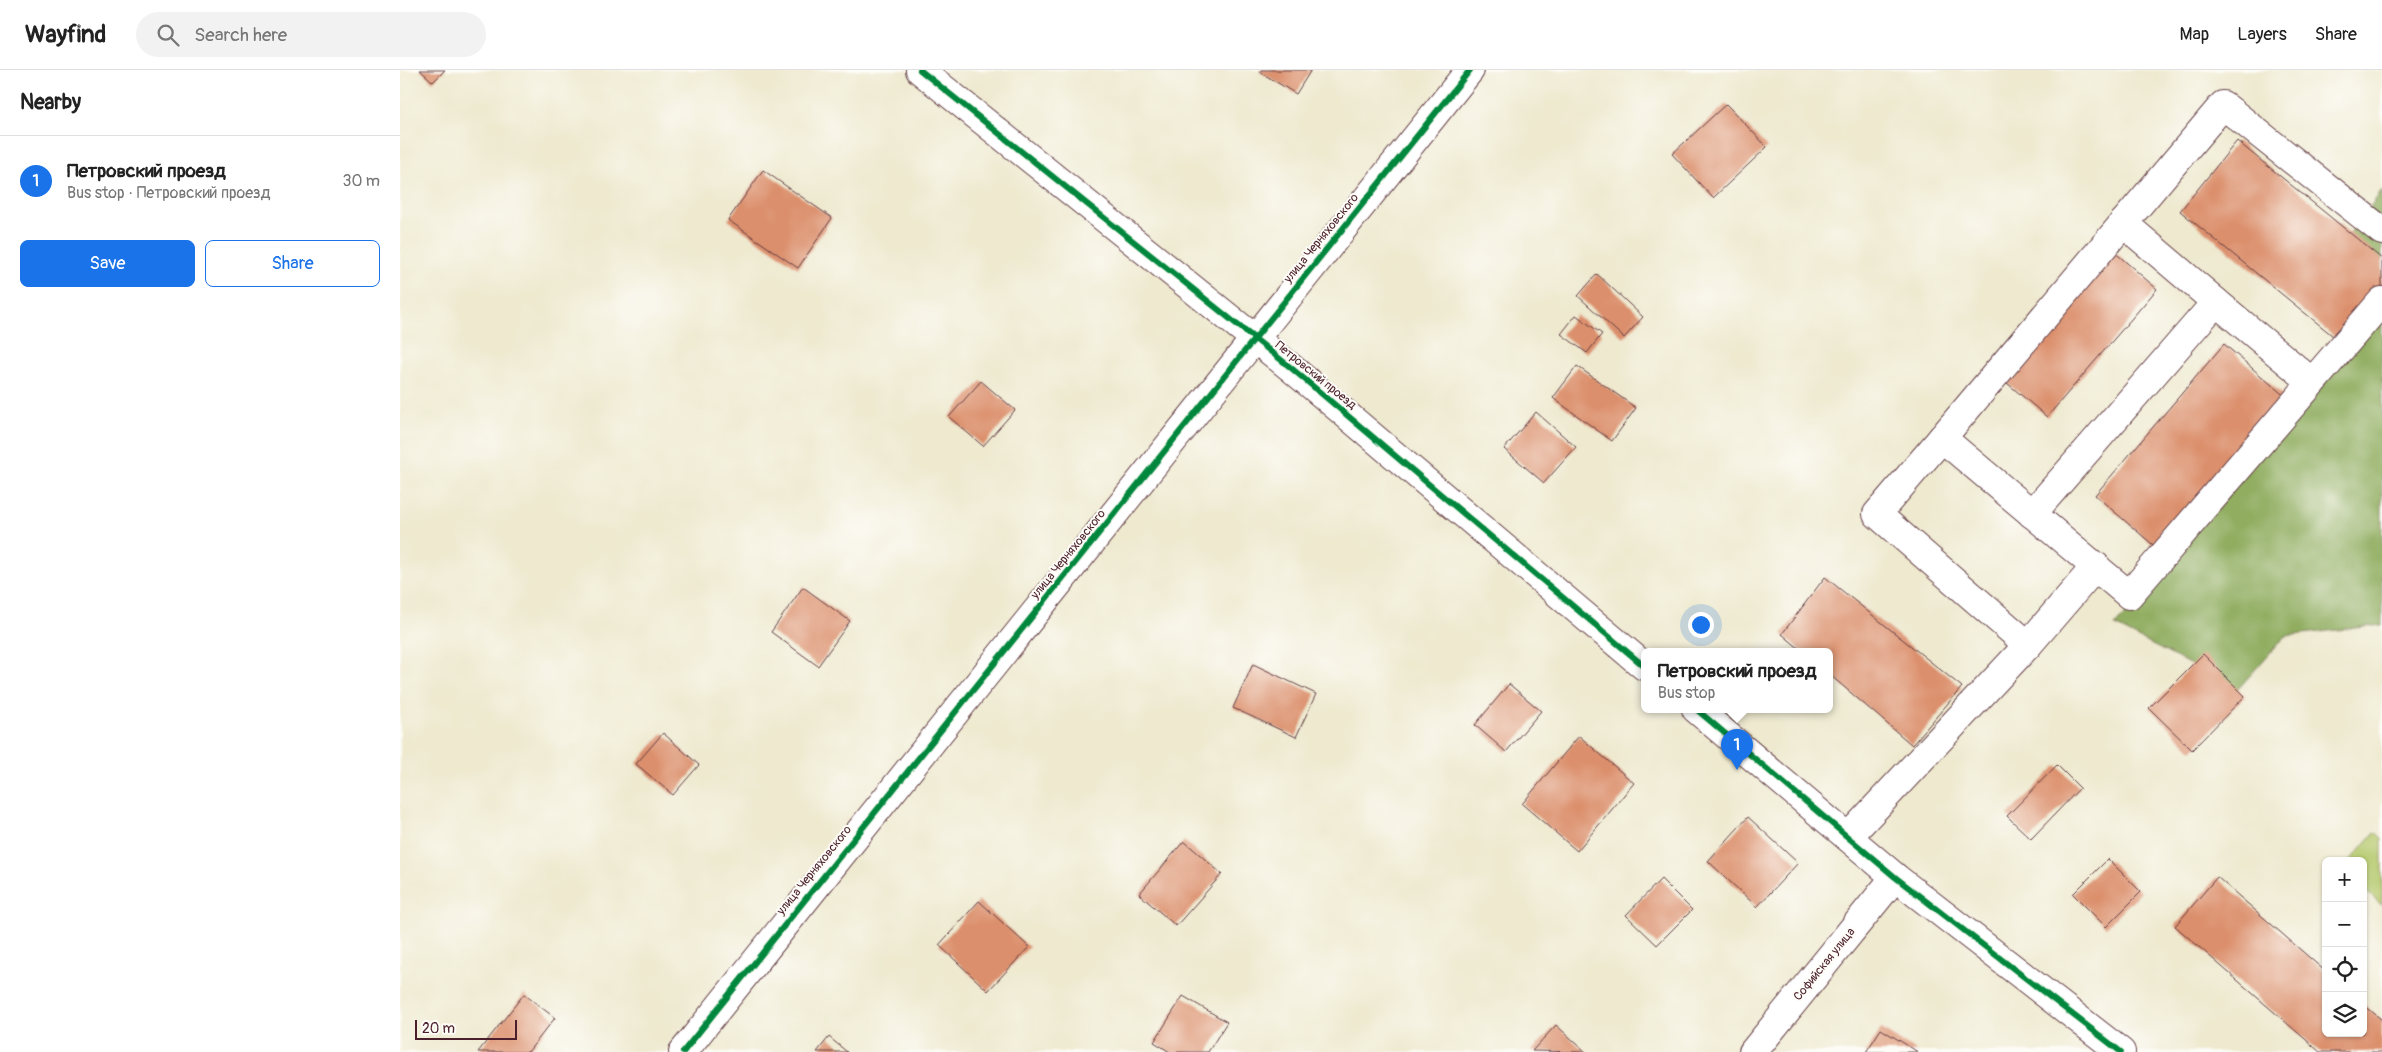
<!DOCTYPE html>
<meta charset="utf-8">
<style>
:root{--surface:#fff;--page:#f2f2f2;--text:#222;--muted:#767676;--line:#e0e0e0;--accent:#1a73e8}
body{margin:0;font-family:Pangolin,sans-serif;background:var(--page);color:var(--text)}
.controls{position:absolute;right:15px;bottom:15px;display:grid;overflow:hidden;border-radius:8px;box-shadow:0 1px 4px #0004}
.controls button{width:45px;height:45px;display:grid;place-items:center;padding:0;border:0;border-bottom:1px solid var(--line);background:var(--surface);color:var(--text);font:25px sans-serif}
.scale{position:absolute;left:15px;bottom:12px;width:102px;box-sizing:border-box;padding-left:5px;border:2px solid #4a1f2b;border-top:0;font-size:14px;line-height:18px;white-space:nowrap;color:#4a1f2b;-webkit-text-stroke:4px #fdfcf7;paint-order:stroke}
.you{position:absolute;left:1300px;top:554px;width:18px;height:18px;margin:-12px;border:4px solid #fff;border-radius:50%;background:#1a73e8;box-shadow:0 0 0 8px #1a73e833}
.badge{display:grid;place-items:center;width:32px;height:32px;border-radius:50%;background:var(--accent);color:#fff;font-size:16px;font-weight:700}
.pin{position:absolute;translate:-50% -41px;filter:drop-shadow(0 1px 2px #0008)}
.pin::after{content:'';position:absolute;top:26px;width:18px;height:15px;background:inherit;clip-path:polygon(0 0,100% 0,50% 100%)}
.popup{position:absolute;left:1241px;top:578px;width:192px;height:65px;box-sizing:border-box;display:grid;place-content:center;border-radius:8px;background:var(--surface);filter:drop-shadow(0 1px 4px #0005);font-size:16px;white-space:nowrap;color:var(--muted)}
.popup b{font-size:19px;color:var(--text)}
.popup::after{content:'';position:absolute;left:50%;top:100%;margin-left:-10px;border:10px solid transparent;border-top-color:var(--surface)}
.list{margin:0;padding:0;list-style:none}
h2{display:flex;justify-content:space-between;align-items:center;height:65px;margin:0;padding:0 20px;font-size:21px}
h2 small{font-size:16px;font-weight:400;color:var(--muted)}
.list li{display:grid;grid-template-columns:32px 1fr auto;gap:15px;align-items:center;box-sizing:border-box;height:90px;padding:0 20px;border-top:1px solid var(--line)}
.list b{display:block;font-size:19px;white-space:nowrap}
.list p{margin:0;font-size:16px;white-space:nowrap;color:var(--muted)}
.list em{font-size:16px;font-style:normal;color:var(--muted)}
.actions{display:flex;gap:10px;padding:15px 20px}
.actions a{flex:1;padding:11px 0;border:1px solid var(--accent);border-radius:8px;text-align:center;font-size:18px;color:var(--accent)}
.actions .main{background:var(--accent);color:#fff}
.icon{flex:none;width:28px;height:28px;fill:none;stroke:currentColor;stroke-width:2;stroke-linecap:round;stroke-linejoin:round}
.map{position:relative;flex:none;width:1982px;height:982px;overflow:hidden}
header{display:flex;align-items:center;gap:30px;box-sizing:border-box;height:70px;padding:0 25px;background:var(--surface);border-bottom:1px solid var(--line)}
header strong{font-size:24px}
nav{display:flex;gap:28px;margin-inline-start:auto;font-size:18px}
.search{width:350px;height:45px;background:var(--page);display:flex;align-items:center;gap:12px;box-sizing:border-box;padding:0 18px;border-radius:28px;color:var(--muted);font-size:19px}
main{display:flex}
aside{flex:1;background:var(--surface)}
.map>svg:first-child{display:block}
.green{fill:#b5c96d;stroke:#80744c}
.forest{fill:#90ad60;stroke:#6d6646}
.building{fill:#db8f6c}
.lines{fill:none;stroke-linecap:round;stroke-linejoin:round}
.minor-casing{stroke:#633d44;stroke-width:30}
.minor{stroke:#fff;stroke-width:28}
.cycleway-casing{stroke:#fdfcf7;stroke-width:9}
.cycleway{stroke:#00873e;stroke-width:6}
.labels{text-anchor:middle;stroke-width:4;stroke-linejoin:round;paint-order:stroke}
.street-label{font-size:12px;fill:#4a1f2b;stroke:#fdfcf7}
</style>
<header>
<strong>Wayfind</strong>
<div class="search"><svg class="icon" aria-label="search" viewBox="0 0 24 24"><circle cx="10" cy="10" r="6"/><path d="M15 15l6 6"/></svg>Search here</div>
<nav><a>Map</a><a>Layers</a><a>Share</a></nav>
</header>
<main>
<aside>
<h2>Nearby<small></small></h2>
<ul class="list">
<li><span class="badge">1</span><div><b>Петровский проезд</b><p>Bus stop · Петровский проезд</p></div><em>30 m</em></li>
</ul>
<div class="actions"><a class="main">Save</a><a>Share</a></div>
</aside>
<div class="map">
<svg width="1982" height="982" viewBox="0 0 1982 982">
<rect width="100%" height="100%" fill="#fdfcf7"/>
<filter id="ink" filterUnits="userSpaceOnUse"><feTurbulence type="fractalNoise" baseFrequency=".02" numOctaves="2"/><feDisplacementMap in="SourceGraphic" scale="10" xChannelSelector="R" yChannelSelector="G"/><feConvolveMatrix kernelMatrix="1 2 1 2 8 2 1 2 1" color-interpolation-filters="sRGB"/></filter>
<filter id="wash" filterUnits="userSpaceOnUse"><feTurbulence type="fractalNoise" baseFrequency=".0096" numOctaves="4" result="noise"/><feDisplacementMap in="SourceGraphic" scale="20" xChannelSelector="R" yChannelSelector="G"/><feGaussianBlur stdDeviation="1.12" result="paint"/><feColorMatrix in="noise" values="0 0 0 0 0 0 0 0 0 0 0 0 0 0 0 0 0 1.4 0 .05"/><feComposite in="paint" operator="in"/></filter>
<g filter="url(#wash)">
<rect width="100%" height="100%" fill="#eee9cf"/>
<!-- green -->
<polygon class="green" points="1975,762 1982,768 1982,835 1963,819 1963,791 1950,791"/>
<!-- forest -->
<g class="forest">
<polygon points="1982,121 1982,202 1950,163"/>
<polygon points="1982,244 1982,555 1885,566 1838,619 1715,556"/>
</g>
<g id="blocks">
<!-- building -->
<g class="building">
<polygon points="20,0 45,0 33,12"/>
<polygon points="861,0 911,0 896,24 860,2"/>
<polygon points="1326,34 1367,77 1313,128 1272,84"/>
<polygon points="1837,71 1982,189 1982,216 1938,270 1780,141"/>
<polygon points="363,100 432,148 398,198 328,150"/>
<polygon points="1711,179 1757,219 1647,347 1600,307"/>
<polygon points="1197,204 1243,247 1224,268 1178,226"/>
<polygon points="1176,245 1202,264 1187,283 1161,264"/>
<polygon points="1824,274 1888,329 1759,480 1695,425"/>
<polygon points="1177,296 1236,338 1212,371 1153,328"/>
<polygon points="581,311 615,340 583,376 549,347"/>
<polygon points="1136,342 1176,377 1144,413 1104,379"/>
<polygon points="1425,507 1562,617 1512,675 1430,605 1430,581 1402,581 1382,564"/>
<polygon points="403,517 450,551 418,596 371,562"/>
<polygon points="1803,584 1845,626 1792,680 1749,638"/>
<polygon points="853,594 916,624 896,667 833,638"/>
<polygon points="1109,614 1141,641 1106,682 1075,655"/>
<polygon points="263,663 299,695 273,725 236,694"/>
<polygon points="1179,666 1234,713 1177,781 1122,734"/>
<polygon points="1657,695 1680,718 1631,769 1607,746"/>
<polygon points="1348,747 1398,793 1357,837 1308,791"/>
<polygon points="784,771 822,804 776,856 739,824"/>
<polygon points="1708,789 1741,822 1706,857 1673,824"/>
<polygon points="1817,807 1926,902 1926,963 1963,963 1963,934 1982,950 1982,982 1920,982 1775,856"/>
<polygon points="1261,809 1292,840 1257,875 1226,845"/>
<polygon points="579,831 629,877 588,921 539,875"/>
<polygon points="124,924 155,948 128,982 78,982"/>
<polygon points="783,926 827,952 808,982 770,982 754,972"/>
<polygon points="1156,955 1186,982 1132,981"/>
<polygon points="1481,959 1518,982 1466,982"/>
<polygon points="429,967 447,982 417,982"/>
</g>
</g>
</g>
<g filter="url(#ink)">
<use href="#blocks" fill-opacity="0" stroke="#633d44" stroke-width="1"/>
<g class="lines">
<!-- minor casing -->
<g class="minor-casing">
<g id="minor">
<polyline points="520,0 890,297 1244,596"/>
<polyline points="1982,161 1823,35 1542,368 1729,525 1982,231"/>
<polyline points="1816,232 1912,312"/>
<polyline points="1542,368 1477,444 1628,575"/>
<polyline points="1632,444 1816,232 1723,153"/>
<polyline points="1296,639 1495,807 1721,982"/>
<polyline points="1448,767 1628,575 1696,496"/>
<polyline points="283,982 1070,0"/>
<polyline points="1353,982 1495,807"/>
</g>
</g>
<!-- minor -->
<use href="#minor" class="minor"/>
<!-- cycleway casing -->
<g class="cycleway-casing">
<g id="cycleway">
<polyline points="520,0 890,297 1244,596"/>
<polyline points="1296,639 1495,807 1721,982"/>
<polyline points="283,982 1070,0"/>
</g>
</g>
<!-- cycleway -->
<use href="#cycleway" class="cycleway"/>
</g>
</g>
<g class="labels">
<!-- street labels -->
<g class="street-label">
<text transform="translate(921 168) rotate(-51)" y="4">улица Черняховского</text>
<text transform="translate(916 305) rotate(39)" y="4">Петровский проезд</text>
<text transform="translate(668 484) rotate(-51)" y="4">улица Черняховского</text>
<text transform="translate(414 800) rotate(-51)" y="4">улица Черняховского</text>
<text transform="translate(1424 894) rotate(-51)" y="4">Софийская улица</text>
</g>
</g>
</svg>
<div class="controls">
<button>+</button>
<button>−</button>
<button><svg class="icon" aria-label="locate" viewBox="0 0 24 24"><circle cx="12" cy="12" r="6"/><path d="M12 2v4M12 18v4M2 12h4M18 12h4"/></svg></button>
<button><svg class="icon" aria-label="layers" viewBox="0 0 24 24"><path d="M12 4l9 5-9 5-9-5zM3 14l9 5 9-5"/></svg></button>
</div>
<div class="scale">20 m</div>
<div class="you"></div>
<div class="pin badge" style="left:1337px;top:700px">1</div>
<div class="popup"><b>Петровский проезд</b>Bus stop</div>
</div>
</main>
